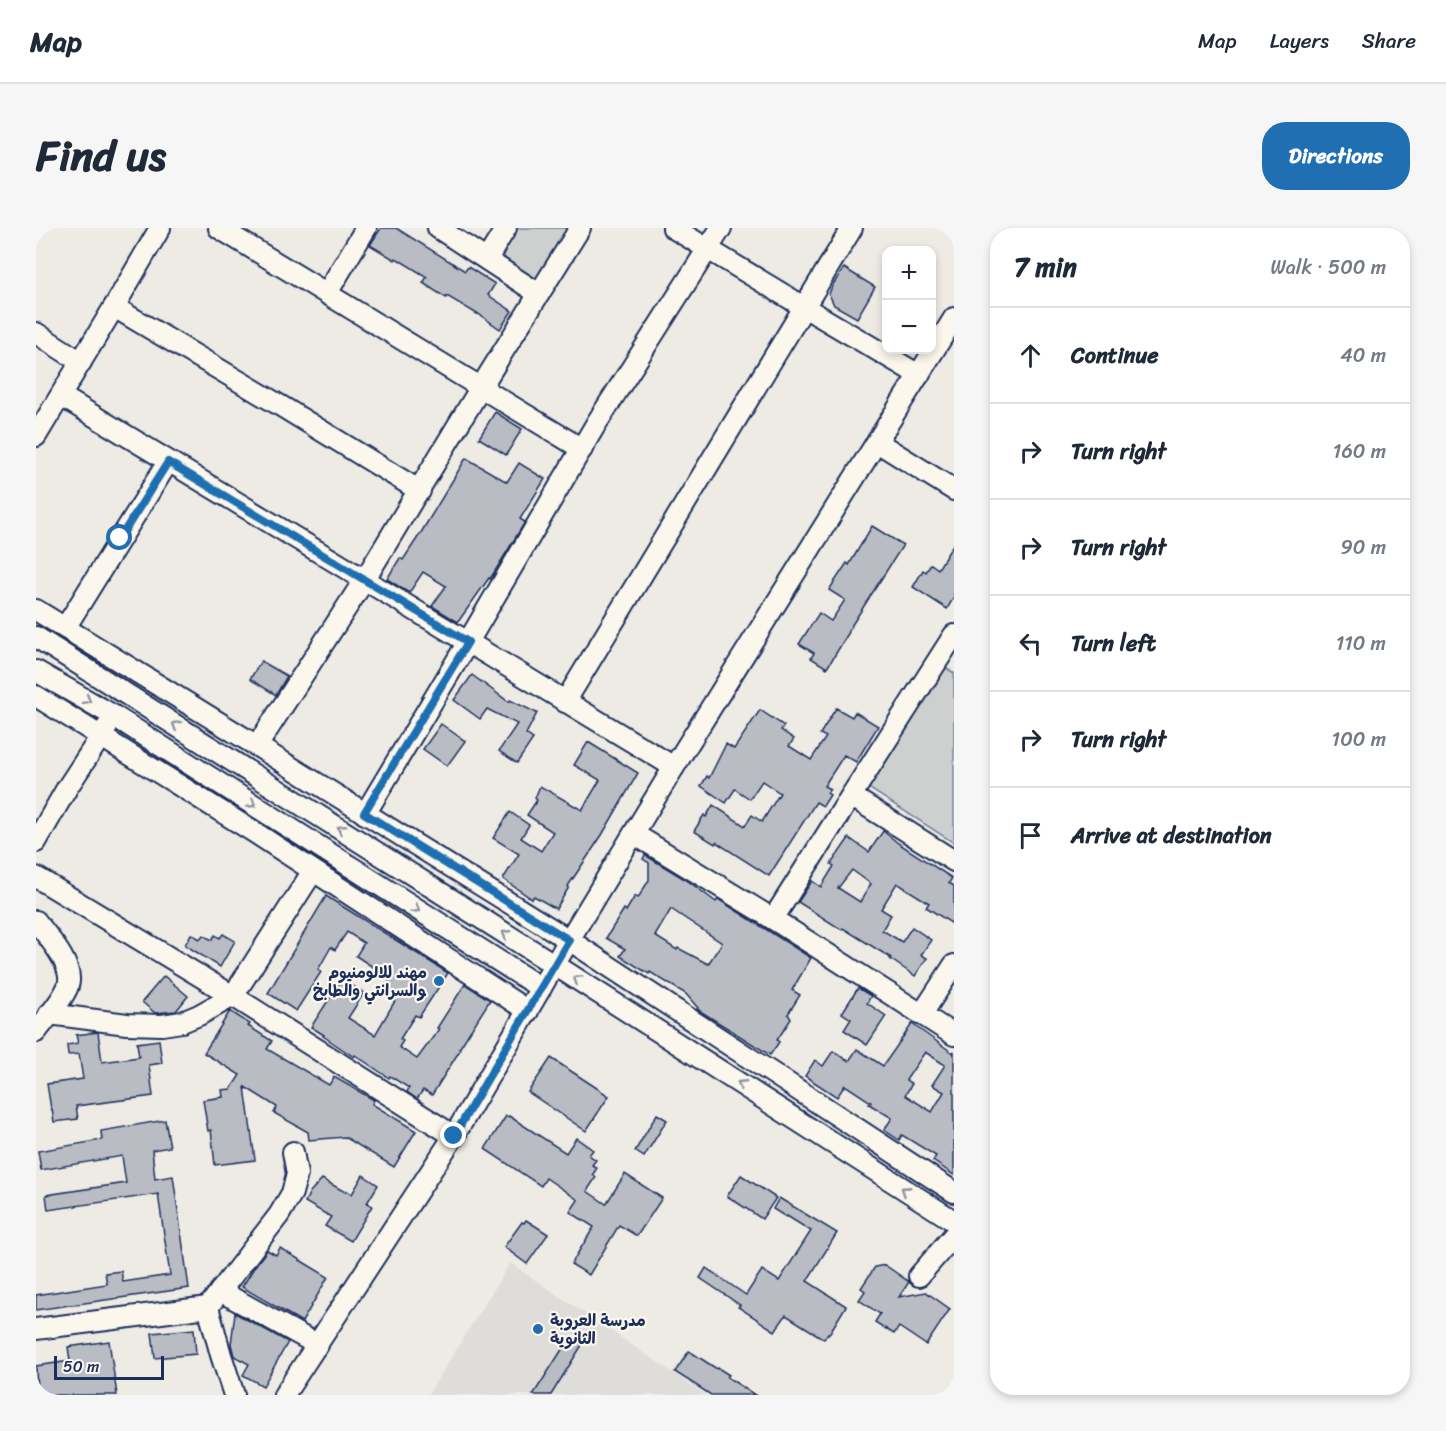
<!DOCTYPE html>
<meta charset="utf-8">
<style>
:root{--surface:#fff;--page:#f6f6f7;--text:#1f2937;--muted:#747a83;--line:#e0e1e3;--accent:#1f6fb2}
body{margin:0;font-family:Sriracha,"Playpen Sans Arabic",sans-serif;background:var(--page);color:var(--text)}
.controls{position:absolute;right:18px;top:18px;display:grid;overflow:hidden;border-radius:12px;box-shadow:0 3px 9px #0003}
.controls button{width:54px;height:54px;display:grid;place-items:center;padding:0;border:0;border-bottom:2px solid var(--line);background:var(--surface);color:var(--text);font:30px sans-serif}
.scale{position:absolute;left:18px;bottom:15px;width:110px;box-sizing:border-box;padding-left:6px;border:3px solid #1b2f5e;border-top:0;font-size:16px;line-height:21px;white-space:nowrap;color:#1b2f5e;-webkit-text-stroke:4px #fbf7ec;paint-order:stroke}
.stop{position:absolute;width:18px;height:18px;margin:-14px;border:4px solid #1f6fb2;border-radius:50%;background:#fff}
.stop.end{background:#1f6fb2;border-color:#fff;box-shadow:0 2px 6px #0008}
.list{margin:0;padding:0;list-style:none}
h2{display:flex;justify-content:space-between;align-items:center;height:78px;margin:0;padding:0 24px;font-size:26px}
h2 small{font-size:20px;font-weight:400;color:var(--muted)}
.list li{display:grid;grid-template-columns:39px 1fr auto;gap:18px;align-items:center;box-sizing:border-box;height:96px;padding:0 24px;border-top:2px solid var(--line)}
.list b{display:block;font-size:22px;white-space:nowrap}
.list em{font-size:20px;font-style:normal;color:var(--muted)}
.icon{flex:none;width:33px;height:33px;fill:none;stroke:currentColor;stroke-width:2;stroke-linecap:round;stroke-linejoin:round}
.map{position:relative;flex:none;width:918px;height:1167px;overflow:hidden;border-radius:24px}
header{display:flex;align-items:center;gap:36px;box-sizing:border-box;height:84px;padding:0 30px;background:var(--surface);border-bottom:2px solid var(--line)}
header strong{font-size:28px}
nav{display:flex;gap:33px;margin-inline-start:auto;font-size:21px}
.intro{display:flex;align-items:center;justify-content:space-between;box-sizing:border-box;height:144px;padding:0 36px}
h1{margin:0;font-size:42px}
.button{padding:15px 27px;border-radius:24px;background:var(--accent);color:#fff;font-size:21px;font-weight:700}
main{display:flex;gap:36px;padding:0 36px}
aside{flex:1;background:var(--surface);border-radius:24px;box-shadow:0 3px 9px #0003}
.map>svg:first-child{display:block}
.built{fill:#deddda}
.green{fill:#cecfcf;stroke:#747f96;stroke-width:1.5}
.building{fill:#b9bcc3;stroke:#1b2f5e;stroke-width:1.5;fill-rule:evenodd}
.lines{fill:none;stroke-linecap:round;stroke-linejoin:round}
.minor-casing{stroke:#1b2f5e;stroke-width:24}
.minor{stroke:#fbf7ec;stroke-width:20}
.oneway{stroke:#8b93a5}
.route{stroke:#1f6fb2;stroke-width:8}
.poi-dot{fill:#1f6fb2;stroke:#fbf7ec;stroke-width:2}
.labels{text-anchor:middle;stroke-width:4.5;stroke-linejoin:round;paint-order:stroke}
.poi-label{font-size:16px;font-weight:bold;fill:#1b2f5e;stroke:#fbf7ec;text-anchor:end}
</style>
<header>
<strong>Map</strong>
<nav><a>Map</a><a>Layers</a><a>Share</a></nav>
</header>
<div class="intro"><h1>Find us</h1><a class="button">Directions</a></div>
<main>
<div class="map">
<svg width="918" height="1167" viewBox="0 0 918 1167">
<rect width="100%" height="100%" fill="#eeebe4"/>
<filter id="ink" filterUnits="userSpaceOnUse"><feTurbulence type="fractalNoise" baseFrequency=".0167" numOctaves="2"/><feDisplacementMap in="SourceGraphic" scale="12" xChannelSelector="R" yChannelSelector="G"/><feConvolveMatrix kernelMatrix="1 2 1 2 8 2 1 2 1" color-interpolation-filters="sRGB"/></filter>
<g filter="url(#ink)">
<!-- built -->
<polygon class="built" points="474,1035 670,1167 392,1167"/>
<!-- green -->
<g class="green">
<polygon points="479,0 537,0 509,46 499,50 469,31 467,19"/>
<polygon points="907,438 918,445 918,615 831,559"/>
</g>
<!-- building -->
<g class="building">
<polygon points="345,0 360,0 429,43 432,39 459,56 452,67 476,83 464,101 441,85 441,86 411,68 410,70 387,55 391,49 360,30 359,32 334,17"/>
<polygon points="808,40 839,59 821,90 798,77 793,66 796,58"/>
<polygon points="459,184 486,201 470,227 443,210"/>
<polygon points="430,230 471,254 483,235 509,251 484,291 489,294 464,335 454,351 453,350 422,394 396,378 410,358 387,344 373,365 351,351 364,330 367,332 386,303"/>
<polygon points="836,298 867,317 812,403 813,404 791,440 775,430 778,425 763,416 783,385 795,393 809,372 793,362 811,335 813,337"/>
<polygon points="918,315 918,369 911,381 877,359 887,342 890,344 895,336 902,341"/>
<polygon points="225,433 251,448 240,467 214,451"/>
<polygon points="436,447 473,474 474,472 501,485 490,506 497,511 481,535 463,523 481,496 451,481 444,491 418,472"/>
<polygon points="800,480 816,489 819,484 842,498 820,534 808,527 788,558 794,561 791,565 794,567 787,578 780,574 733,648 680,614 679,616 658,603 668,587 670,589 677,577 709,598 716,587 726,594 744,565 726,553 714,571 699,561 690,575 665,558 671,548 673,550 690,516 698,521 724,482 748,498 745,502 758,511 753,518 775,532 790,509 784,506"/>
<polygon points="405,496 429,513 411,538 387,521"/>
<polygon points="552,514 602,545 566,607 532,658 533,659 520,681 498,668 496,671 467,651 483,626 457,610 474,584 493,597 485,610 505,623 517,604 491,587 501,572 499,570 504,558 546,582 564,552 538,537"/>
<path d="M847,603L862,615L916,650L913,655L918,658V697L890,679L893,675L861,655L845,681L855,687L846,702L866,714L876,699L895,712L885,727L891,730L879,748L854,731L855,730L807,700L806,702L762,674L776,653L785,659L798,638L795,636L813,610L833,624ZM816,642L835,656L824,674L802,660Z"/>
<path d="M609,627L652,653L680,674L682,671L775,730L756,762L764,767L752,786L755,791L741,812L743,814L734,827L661,781L662,780L650,766L614,744L613,746L584,728L589,721L570,710L588,681L590,683L599,668L602,670L613,652V635L607,631ZM635,681L686,715L672,736L642,720L641,722L619,708Z"/>
<polygon points="290,668 412,745 383,789 379,787 364,811 367,813 363,819 381,831 403,801 401,800 429,756 454,772 423,821 424,822 396,867 387,862 381,871 371,864 373,860 354,848 353,850 319,827 318,829 287,808 288,807 275,799 306,751 328,765 312,790 339,807 359,773 346,765 355,751 320,728 328,715 311,704 299,722 295,719 282,742 285,744 260,783 232,765"/>
<polygon points="155,706 164,711 167,707 176,712 179,707 184,710 187,706 199,713 184,739 149,717"/>
<polygon points="128,748 152,768 140,783 119,785 106,774"/>
<polygon points="822,760 835,768 831,775 850,788 831,817 808,802 815,791 806,785"/>
<polygon points="194,783 214,796 212,798 236,813 231,821 293,857 298,849 338,872 336,876 380,903 358,939 309,909 273,912 272,904 238,885 241,879 209,859 219,932 179,937 175,902 172,903 167,872 187,869 186,862 195,861 204,847 168,825"/>
<path d="M876,796L917,825L918,823V947L897,933L900,928L866,907L863,912L848,902L856,890L833,876L835,874L809,857L801,869L769,848L779,832L787,838L797,823L813,833L821,821L847,838ZM889,824L909,837L896,857L908,864L896,884L869,867L876,856L870,852Z"/>
<polygon points="62,804 66,834 103,829 101,815 123,812 126,835 113,837 117,868 40,878 42,891 18,894 16,881 15,881 11,856 47,851 43,826 32,827 31,817 42,815 40,807"/>
<polygon points="515,830 573,868 550,903 492,864"/>
<polygon points="621,886 631,892 608,929 599,923"/>
<polygon points="470,888 472,889 473,888 530,925 540,910 557,922 553,927 560,932 556,937 561,940 557,946 560,949 551,963 570,976 589,946 626,970 601,1008 583,997 553,1047 535,1036 558,999 534,984 542,972 510,950 505,958 449,921"/>
<polygon points="129,892 134,919 116,922 119,951 137,948 153,1060 0,1082 0,1067 71,1056 69,1045 85,1043 87,1054 134,1047 122,966 12,982 10,967 90,955 86,928 5,942 2,923 66,912 65,903"/>
<polygon points="327,947 342,957 331,975 336,978 315,1013 289,998 295,989 269,974 274,964 286,951 309,964 310,962 316,966"/>
<polygon points="705,947 740,970 726,991 691,968"/>
<polygon points="743,970 801,1005 771,1053 810,1078 793,1106 792,1105 788,1111 750,1087 739,1103 702,1079 704,1077 664,1050 670,1040 710,1067 726,1042 743,1053 775,1003 751,988 750,989 737,981"/>
<polygon points="490,992 512,1006 491,1036 468,1019 486,994 488,995"/>
<polygon points="244,1020 292,1049 266,1094 206,1059 219,1038 231,1022 240,1027"/>
<polygon points="849,1037 873,1054 863,1069 890,1064 914,1081 890,1117 863,1099 858,1106 839,1094 844,1086 823,1072 829,1063 825,1060 839,1039"/>
<polygon points="199,1085 252,1114 227,1158 207,1147 213,1136 198,1128 195,1116"/>
<polygon points="158,1101 160,1126 119,1130 116,1105"/>
<polygon points="534,1109 546,1117 515,1167 497,1167"/>
<polygon points="73,1113 81,1167 1,1167 0,1138 34,1133 32,1119"/>
<polygon points="653,1123 681,1141 682,1140 693,1147 691,1149 719,1167 675,1167 639,1144"/>
</g>
<g class="lines">
<!-- minor casing -->
<g class="minor-casing">
<g id="minor">
<polyline points="183,0 546,221"/>
<polyline points="402,0 503,66"/>
<polyline points="637,0 768,79 883,147"/>
<polyline points="451,31 470,0"/>
<polyline points="291,65 330,0"/>
<polyline points="78,79 245,178 384,263"/>
<polyline points="0,105 45,134"/>
<polyline points="25,168 638,539"/>
<polyline points="0,208 78,79 124,0"/>
<polyline points="841,214 918,262"/>
<polyline points="0,382 221,518 533,712 918,964"/>
<polyline points="29,400 132,234"/>
<polyline points="918,407 815,568 918,633"/>
<polyline points="0,409 519,737 918,993"/>
<polyline points="0,443 78,488 505,760"/>
<polyline points="0,468 218,604 492,783"/>
<polyline points="529,474 816,0"/>
<polyline points="221,518 329,351 445,159 544,0"/>
<polyline points="329,586 432,414 560,196 685,0"/>
<polyline points="598,606 737,691 918,807"/>
<polyline points="0,614 31,560 71,499"/>
<polyline points="0,649 197,768 418,908"/>
<polyline points="737,691 815,568"/>
<path d="M0,693C11,708 39,738 32,758C27,772 9,792 0,804"/>
<polyline points="13,786 91,796 126,797 146,794 163,787 197,768 277,643"/>
<polyline points="886,786 918,737"/>
<polyline points="883,1048 918,1007"/>
<polyline points="184,1063 282,1117"/>
<polyline points="172,1079 243,987 256,965 261,946 257,924"/>
<polyline points="0,1101 172,1079 185,1127 198,1167"/>
<polyline points="248,1167 418,908 533,712 638,539 918,90"/>
</g>
</g>
<!-- minor -->
<use href="#minor" class="minor"/>
</g>
<!-- one-way arrows -->
<defs><path id="oneway-chevron" d="M-2-3.5L2.5 0L-2 3.5" fill="none" stroke-width="1.6" stroke-linecap="round" stroke-linejoin="round" transform="scale(1.5)"/></defs>
<g class="oneway">
<use href="#oneway-chevron" transform="translate(51 472) rotate(30)"/>
<use href="#oneway-chevron" transform="translate(140 497) rotate(-148)"/>
<use href="#oneway-chevron" transform="translate(216 576) rotate(32)"/>
<use href="#oneway-chevron" transform="translate(305 601) rotate(-148)"/>
<use href="#oneway-chevron" transform="translate(380 681) rotate(32)"/>
<use href="#oneway-chevron" transform="translate(470 706) rotate(-148)"/>
<use href="#oneway-chevron" transform="translate(541 751) rotate(-147)"/>
<use href="#oneway-chevron" transform="translate(705 856) rotate(-147)"/>
<use href="#oneway-chevron" transform="translate(869 962) rotate(-147)"/>
</g>
</g>
<g class="lines" filter="url(#ink)">
<!-- route -->
<polyline class="route" points="84,310 132,234 432,414 328,585 533,712 418,908"/>
</g>
<!-- markers -->
<g class="poi-dot">
<circle cx="403" cy="753" r="6"/>
<circle cx="502" cy="1101" r="6"/>
</g>
<g class="labels">
<!-- poi labels -->
<g class="poi-label">
<text x="391" y="750">مهند للالومنيوم<tspan x="391" dy="18">والسرانتي والطابخ</tspan></text>
<text x="514" y="1098" text-anchor="start">مدرسة العروبة<tspan x="514" dy="18">الثانوية</tspan></text>
</g>
</g>
</svg>
<div class="controls">
<button>+</button>
<button>−</button>
</div>
<div class="scale">50 m</div>
<div class="stop" style="left:84px;top:310px"></div>
<div class="stop end" style="left:418px;top:908px"></div>
</div>
<aside>
<h2>7 min<small>Walk · 500 m</small></h2>
<ul class="list">
<li><svg class="icon" aria-label="ahead" viewBox="0 0 24 24"><path d="M12 20V5M6 11l6-6 6 6"/></svg><div><b>Continue</b></div><em>40 m</em></li>
<li><svg class="icon" aria-label="right" viewBox="0 0 24 24"><path d="M7 20v-9h11M14 6l5 5-5 5"/></svg><div><b>Turn right</b></div><em>160 m</em></li>
<li><svg class="icon" aria-label="right" viewBox="0 0 24 24"><path d="M7 20v-9h11M14 6l5 5-5 5"/></svg><div><b>Turn right</b></div><em>90 m</em></li>
<li><svg class="icon" aria-label="left" viewBox="0 0 24 24"><path d="M17 20v-9H6M10 6l-5 5 5 5"/></svg><div><b>Turn left</b></div><em>110 m</em></li>
<li><svg class="icon" aria-label="right" viewBox="0 0 24 24"><path d="M7 20v-9h11M14 6l5 5-5 5"/></svg><div><b>Turn right</b></div><em>100 m</em></li>
<li><svg class="icon" aria-label="arrive" viewBox="0 0 24 24"><path d="M6 21V4h12l-3 4 3 4H6"/></svg><div><b>Arrive at destination</b></div></li>
</ul>
</aside>
</main>
